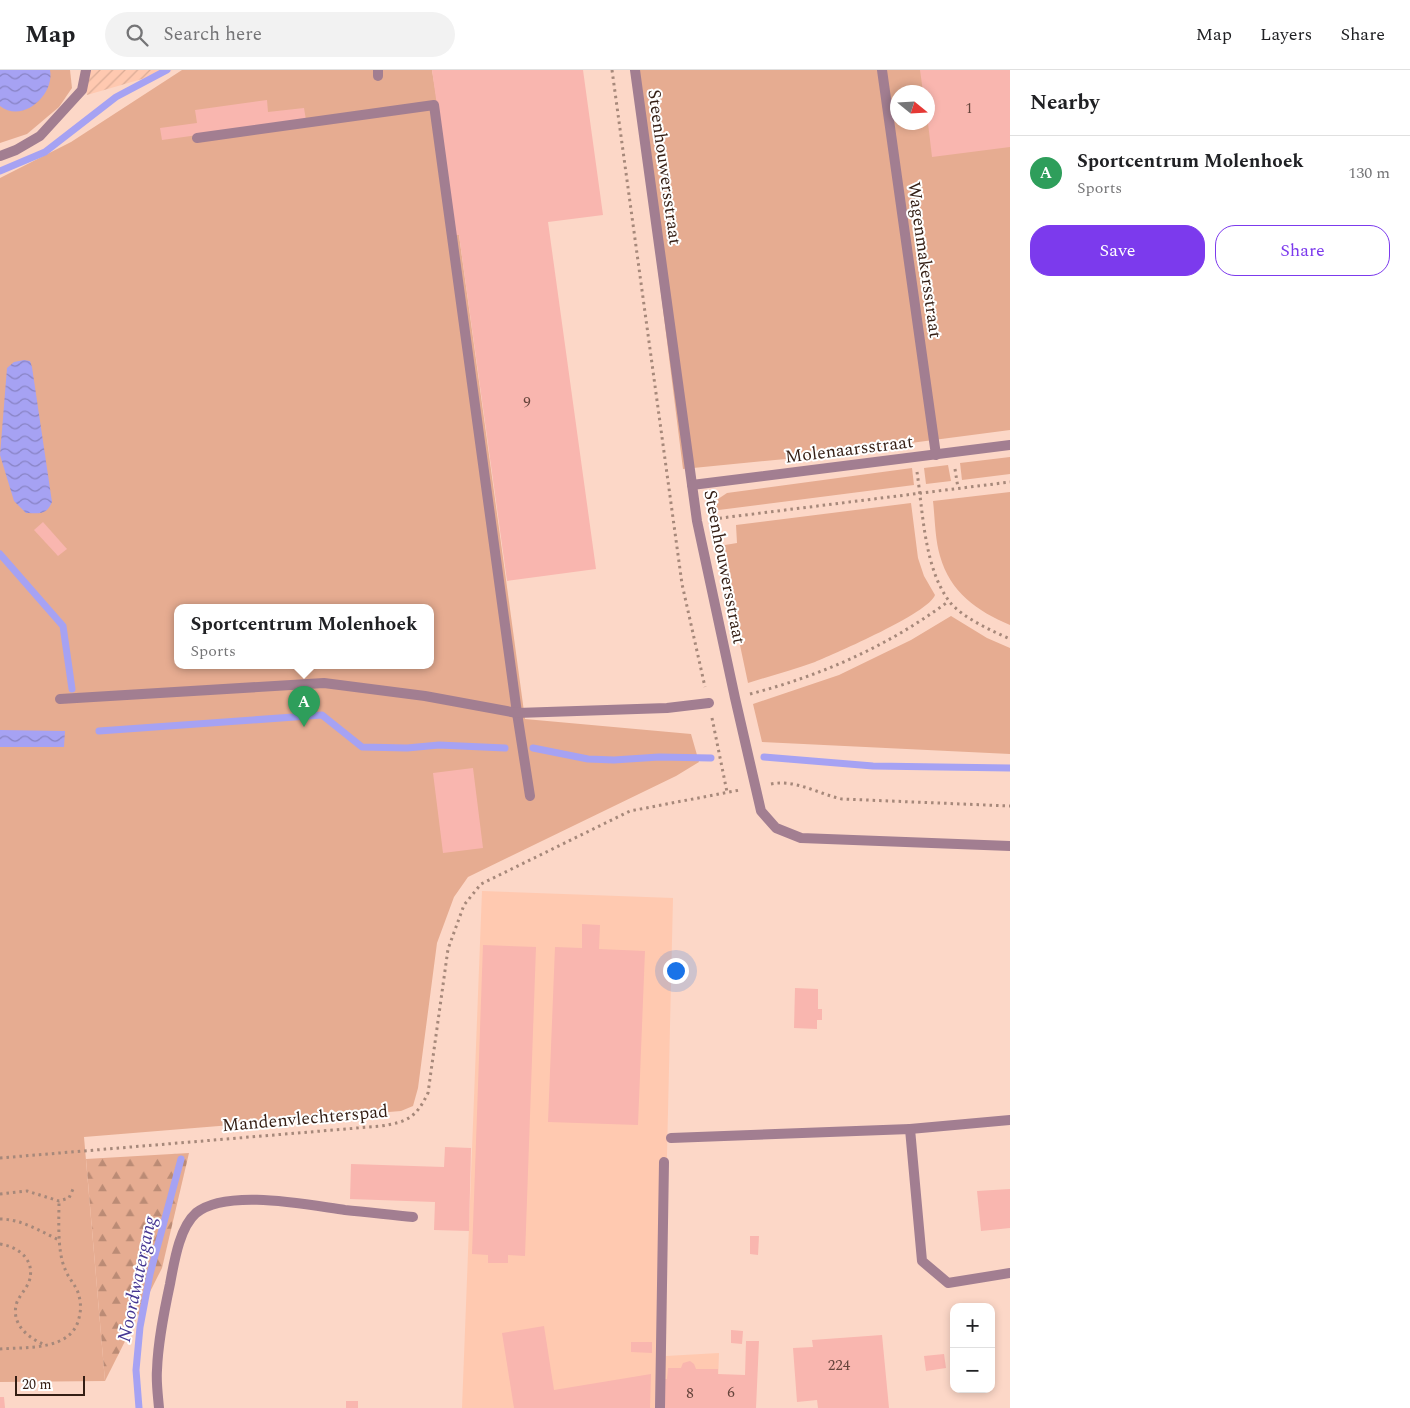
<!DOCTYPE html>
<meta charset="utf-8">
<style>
:root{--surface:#fff;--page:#f2f2f2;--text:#202124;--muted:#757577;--line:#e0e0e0;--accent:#7c3aed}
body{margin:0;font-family:Spectral,serif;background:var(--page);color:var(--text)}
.controls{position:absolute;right:15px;bottom:15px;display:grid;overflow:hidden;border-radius:10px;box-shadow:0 2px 8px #0003}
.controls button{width:45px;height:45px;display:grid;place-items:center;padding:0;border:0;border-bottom:1px solid var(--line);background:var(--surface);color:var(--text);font:25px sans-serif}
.compass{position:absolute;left:890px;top:15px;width:45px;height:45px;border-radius:50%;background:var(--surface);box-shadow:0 2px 8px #0003;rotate:108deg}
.scale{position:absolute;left:15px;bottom:12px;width:70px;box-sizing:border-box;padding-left:5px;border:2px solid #341e14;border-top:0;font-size:14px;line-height:18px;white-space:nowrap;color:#341e14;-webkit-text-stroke:4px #fff;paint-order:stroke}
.you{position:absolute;left:675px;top:900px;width:18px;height:18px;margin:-12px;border:4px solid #fff;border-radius:50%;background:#1a73e8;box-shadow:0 0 0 8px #1a73e833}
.badge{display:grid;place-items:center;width:32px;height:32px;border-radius:50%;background:var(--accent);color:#fff;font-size:16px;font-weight:700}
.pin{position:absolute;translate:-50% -41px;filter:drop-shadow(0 1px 2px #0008)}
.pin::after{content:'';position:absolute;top:26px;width:18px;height:15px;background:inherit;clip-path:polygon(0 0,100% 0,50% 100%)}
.popup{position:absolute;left:174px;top:534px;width:260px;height:65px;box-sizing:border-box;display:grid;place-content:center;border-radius:10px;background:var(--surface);filter:drop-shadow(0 1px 4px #0005);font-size:16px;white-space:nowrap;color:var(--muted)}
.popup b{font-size:19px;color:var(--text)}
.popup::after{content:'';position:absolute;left:50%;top:100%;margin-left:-10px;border:10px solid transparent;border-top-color:var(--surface)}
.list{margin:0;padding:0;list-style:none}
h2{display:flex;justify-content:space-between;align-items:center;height:65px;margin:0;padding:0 20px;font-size:21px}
h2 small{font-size:16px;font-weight:400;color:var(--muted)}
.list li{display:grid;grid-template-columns:32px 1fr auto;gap:15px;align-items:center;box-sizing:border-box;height:75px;padding:0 20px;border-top:1px solid var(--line)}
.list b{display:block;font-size:19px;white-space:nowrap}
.list p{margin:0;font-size:16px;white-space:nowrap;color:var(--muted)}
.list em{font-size:16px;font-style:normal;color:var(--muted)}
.actions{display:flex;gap:10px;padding:15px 20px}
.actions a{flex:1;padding:11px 0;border:1px solid var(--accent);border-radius:20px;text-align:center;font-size:18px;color:var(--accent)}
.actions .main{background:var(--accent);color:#fff}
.icon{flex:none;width:28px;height:28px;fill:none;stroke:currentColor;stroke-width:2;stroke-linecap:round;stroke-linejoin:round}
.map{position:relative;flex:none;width:1010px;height:1338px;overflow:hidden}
header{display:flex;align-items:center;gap:30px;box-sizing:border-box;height:70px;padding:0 25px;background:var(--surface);border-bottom:1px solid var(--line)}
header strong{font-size:24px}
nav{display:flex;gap:28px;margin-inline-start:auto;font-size:18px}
.search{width:350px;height:45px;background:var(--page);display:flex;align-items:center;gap:12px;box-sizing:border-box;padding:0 18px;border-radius:28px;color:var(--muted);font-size:19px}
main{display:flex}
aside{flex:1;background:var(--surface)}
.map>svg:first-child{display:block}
.built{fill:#ffc9b0}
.industrial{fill:url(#industrial-furrows)}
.green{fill:#e6ac91;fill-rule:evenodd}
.forest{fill:url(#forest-firs)}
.water{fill:url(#water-waves)}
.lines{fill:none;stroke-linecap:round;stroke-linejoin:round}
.stream{stroke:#a6a2f3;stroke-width:7}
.building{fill:#f9b6af}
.path{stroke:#a6887a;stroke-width:3;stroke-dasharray:2.5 4;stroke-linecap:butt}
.service{stroke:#a27e91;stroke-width:10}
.minor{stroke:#a27e91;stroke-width:10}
.labels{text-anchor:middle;stroke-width:4;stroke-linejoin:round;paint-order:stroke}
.number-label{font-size:15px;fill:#65443b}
.street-label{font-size:18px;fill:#341e14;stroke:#fff}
.water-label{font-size:19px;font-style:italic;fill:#463793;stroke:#fff}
</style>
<header>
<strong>Map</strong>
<div class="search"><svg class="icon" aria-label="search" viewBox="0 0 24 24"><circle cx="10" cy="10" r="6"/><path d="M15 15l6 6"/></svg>Search here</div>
<nav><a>Map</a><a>Layers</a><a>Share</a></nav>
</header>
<main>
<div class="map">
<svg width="1010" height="1338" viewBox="0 0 1010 1338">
<defs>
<pattern id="industrial-furrows" width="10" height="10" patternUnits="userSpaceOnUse" patternTransform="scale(1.25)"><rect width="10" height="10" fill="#ffc9b0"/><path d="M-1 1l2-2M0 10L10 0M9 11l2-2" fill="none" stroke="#dbac96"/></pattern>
<pattern id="forest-firs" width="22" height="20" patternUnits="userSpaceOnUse" patternTransform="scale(1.25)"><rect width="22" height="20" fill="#e6ac91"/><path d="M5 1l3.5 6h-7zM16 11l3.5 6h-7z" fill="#bb8b75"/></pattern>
<pattern id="water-waves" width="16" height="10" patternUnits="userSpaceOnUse" patternTransform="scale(1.25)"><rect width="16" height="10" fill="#a6a2f3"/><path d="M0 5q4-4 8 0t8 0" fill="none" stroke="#8883c4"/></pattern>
</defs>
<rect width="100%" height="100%" fill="#fcd7c7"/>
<!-- built -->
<polygon class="built" points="482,821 673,828 667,1084 666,1286 719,1283 717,1338 462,1338"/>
<!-- industrial -->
<polygon class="industrial" points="84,0 173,0 87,25"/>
<!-- green -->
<g class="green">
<polygon points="0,0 70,0 72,18 59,37 27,64 0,73"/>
<path d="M182,0H432L459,165L525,649L691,664L699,692L676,706L468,807L454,827L437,873L418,1018L413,1036L401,1041L84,1067L105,1311L0,1312V108L71,72ZM178,538H430V596H178Z"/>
<path d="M633,0H1010V360L796,388L683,399ZM898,22H928V52H898Z"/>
<polygon points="1010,387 1010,404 962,410 960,393"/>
<polygon points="948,395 951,411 926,414 924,398"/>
<polygon points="912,398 914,415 711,441 718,429 727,423"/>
<path d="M1010,422V555C977,541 950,522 940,486C935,469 935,449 933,431Z"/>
<path d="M911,433L918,488L924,506L935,525C929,543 836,583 815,592C793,600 770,606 748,613L719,476L737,473L736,455Z"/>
<polygon points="951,546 987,568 1010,578 1010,684 762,672 753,634 839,605 911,570"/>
</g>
<!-- forest -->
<polygon class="forest" points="189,1083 162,1198 105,1311 86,1089"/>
<!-- water -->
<g class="water">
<path d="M0,0H50C55,24 23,54 0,36Z"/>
<path d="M24,290L30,291L32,297L52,432C46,446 39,443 26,443L14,431L0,385L7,298L14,292Z"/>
<polygon points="0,660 65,661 64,677 0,677"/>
</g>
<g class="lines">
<!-- stream -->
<g class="stream">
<polyline points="0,101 45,82 116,27 167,0"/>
<polyline points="0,484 63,556 72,619"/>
<polyline points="99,661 322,645 362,677 407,678 439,675 505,678"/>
<polyline points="533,678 588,689 614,690 659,687 711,688"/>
<polyline points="764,687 873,696 1010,698"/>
<polyline points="139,1338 136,1300 140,1257 150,1204 181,1089"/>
</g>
</g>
<!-- building -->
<g class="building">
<polygon points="432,0 583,0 603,145 548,152 596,499 507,511 459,165 455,165"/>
<polygon points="920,0 1010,0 1010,77 932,87 928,53 928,22 923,22"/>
<polygon points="267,30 268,42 304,38 306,50 162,70 160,58 197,53 195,40"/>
<polygon points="43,452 67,479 58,486 34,460"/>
<polygon points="473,698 483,778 443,783 433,703"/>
<polygon points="582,854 600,855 599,879 645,881 638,1055 548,1052 555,877 582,878"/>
<polygon points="483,875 536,877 525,1186 508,1185 508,1193 488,1193 488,1185 472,1184"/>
<polygon points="795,918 818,919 818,939 822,939 822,950 817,950 817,959 794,958"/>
<polygon points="445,1077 471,1078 469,1161 434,1160 435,1132 350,1129 351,1094 444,1097"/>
<polygon points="1010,1119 1010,1158 981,1161 977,1121"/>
<polygon points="750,1166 759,1166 758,1185 750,1184"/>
<polygon points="544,1256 554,1320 651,1304 650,1338 514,1338 502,1263"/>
<polygon points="731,1260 743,1261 742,1274 731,1273"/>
<polygon points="882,1265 889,1338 818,1338 817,1330 797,1332 793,1278 813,1277 812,1270"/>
<polygon points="746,1271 759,1271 756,1338 662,1338 663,1309 667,1309 668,1298 681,1298 683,1293 690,1291 694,1294 696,1299 718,1299 718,1304 745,1305"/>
<polygon points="631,1272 652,1272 652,1283 631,1282"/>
<polygon points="991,1283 995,1299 991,1300"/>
<polygon points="944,1284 946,1298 926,1301 924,1286"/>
<polygon points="0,1327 4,1327 5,1338 0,1338"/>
<rect x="346" y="1331" width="12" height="7"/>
</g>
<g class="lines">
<!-- path -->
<g class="path">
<polyline points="612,0 682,514 705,617"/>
<polyline points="955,399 958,418"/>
<path d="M917,402C923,442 924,497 949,531C961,547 992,561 1010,569"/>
<polyline points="713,449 1010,412"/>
<path d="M750,624C823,605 888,576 949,531"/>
<polyline points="712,648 727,722"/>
<path d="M771,714C796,709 818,724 842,729L1010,736"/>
<path d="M0,1088L381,1056C407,1052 416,1048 428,1023L448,879L464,835L481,814L630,741L740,720"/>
<polyline points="0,1124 27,1121 59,1131 69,1128 74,1117"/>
<path d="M0,1149C21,1149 40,1161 59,1170"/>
<path d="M0,1174C19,1177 36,1190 29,1212C26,1219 20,1225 17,1232C10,1253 27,1267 43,1274"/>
<path d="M0,1279C26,1277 72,1281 79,1248C81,1241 81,1233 79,1226C77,1216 68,1208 65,1199C57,1181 59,1150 59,1131"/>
</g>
<!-- service -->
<g class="service">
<polyline points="378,0 378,6"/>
<polyline points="197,68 434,35 517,643 530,726"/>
<polyline points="60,629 324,613 425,626 517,643 667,638 709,633"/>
<path d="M159,1338C158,1326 156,1312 157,1300C158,1271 164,1242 170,1214C174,1193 179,1158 196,1143C227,1118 308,1135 345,1140C368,1142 391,1145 413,1147"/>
<polyline points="660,1338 664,1092"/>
</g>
<!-- minor -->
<g class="minor">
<polyline points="635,0 697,451 735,628 761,741 776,758 801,768 1010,776"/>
<polyline points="882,0 936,385"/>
<polyline points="0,86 16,80 40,66 82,20 86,0"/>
<polyline points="692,415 1010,375"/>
<polyline points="910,1059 1010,1050"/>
<polyline points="671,1068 910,1059 922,1191 948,1213 1010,1203"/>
</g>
</g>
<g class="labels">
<!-- number labels -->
<g class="number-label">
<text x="969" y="43">1</text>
<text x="527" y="337">9</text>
<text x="839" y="1300">224</text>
<text x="731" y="1327">6</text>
<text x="690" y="1328">8</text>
</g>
<!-- street labels -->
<g class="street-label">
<text transform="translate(665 97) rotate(82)" y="6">Steenhouwersstraat</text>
<text transform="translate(925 190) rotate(82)" y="6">Wagenmakersstraat</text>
<text transform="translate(849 379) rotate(-7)" y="6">Molenaarsstraat</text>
<text transform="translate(725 497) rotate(79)" y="6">Steenhouwersstraat</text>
<text transform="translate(305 1048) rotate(-5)" y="6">Mandenvlechterspad</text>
</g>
<!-- water labels -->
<g class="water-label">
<text transform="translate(136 1209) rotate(-78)" y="7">Noordwatergang</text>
</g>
</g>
</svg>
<div class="controls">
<button>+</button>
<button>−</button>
</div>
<svg class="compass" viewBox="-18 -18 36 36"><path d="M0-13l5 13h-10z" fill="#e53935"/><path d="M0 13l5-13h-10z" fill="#757577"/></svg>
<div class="scale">20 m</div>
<div class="you"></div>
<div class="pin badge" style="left:304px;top:657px;background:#2e9e5b">A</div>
<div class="popup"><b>Sportcentrum Molenhoek</b>Sports</div>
</div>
<aside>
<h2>Nearby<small></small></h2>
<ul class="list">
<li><span class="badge" style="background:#2e9e5b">A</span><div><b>Sportcentrum Molenhoek</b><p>Sports</p></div><em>130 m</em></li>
</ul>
<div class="actions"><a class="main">Save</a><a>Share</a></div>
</aside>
</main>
